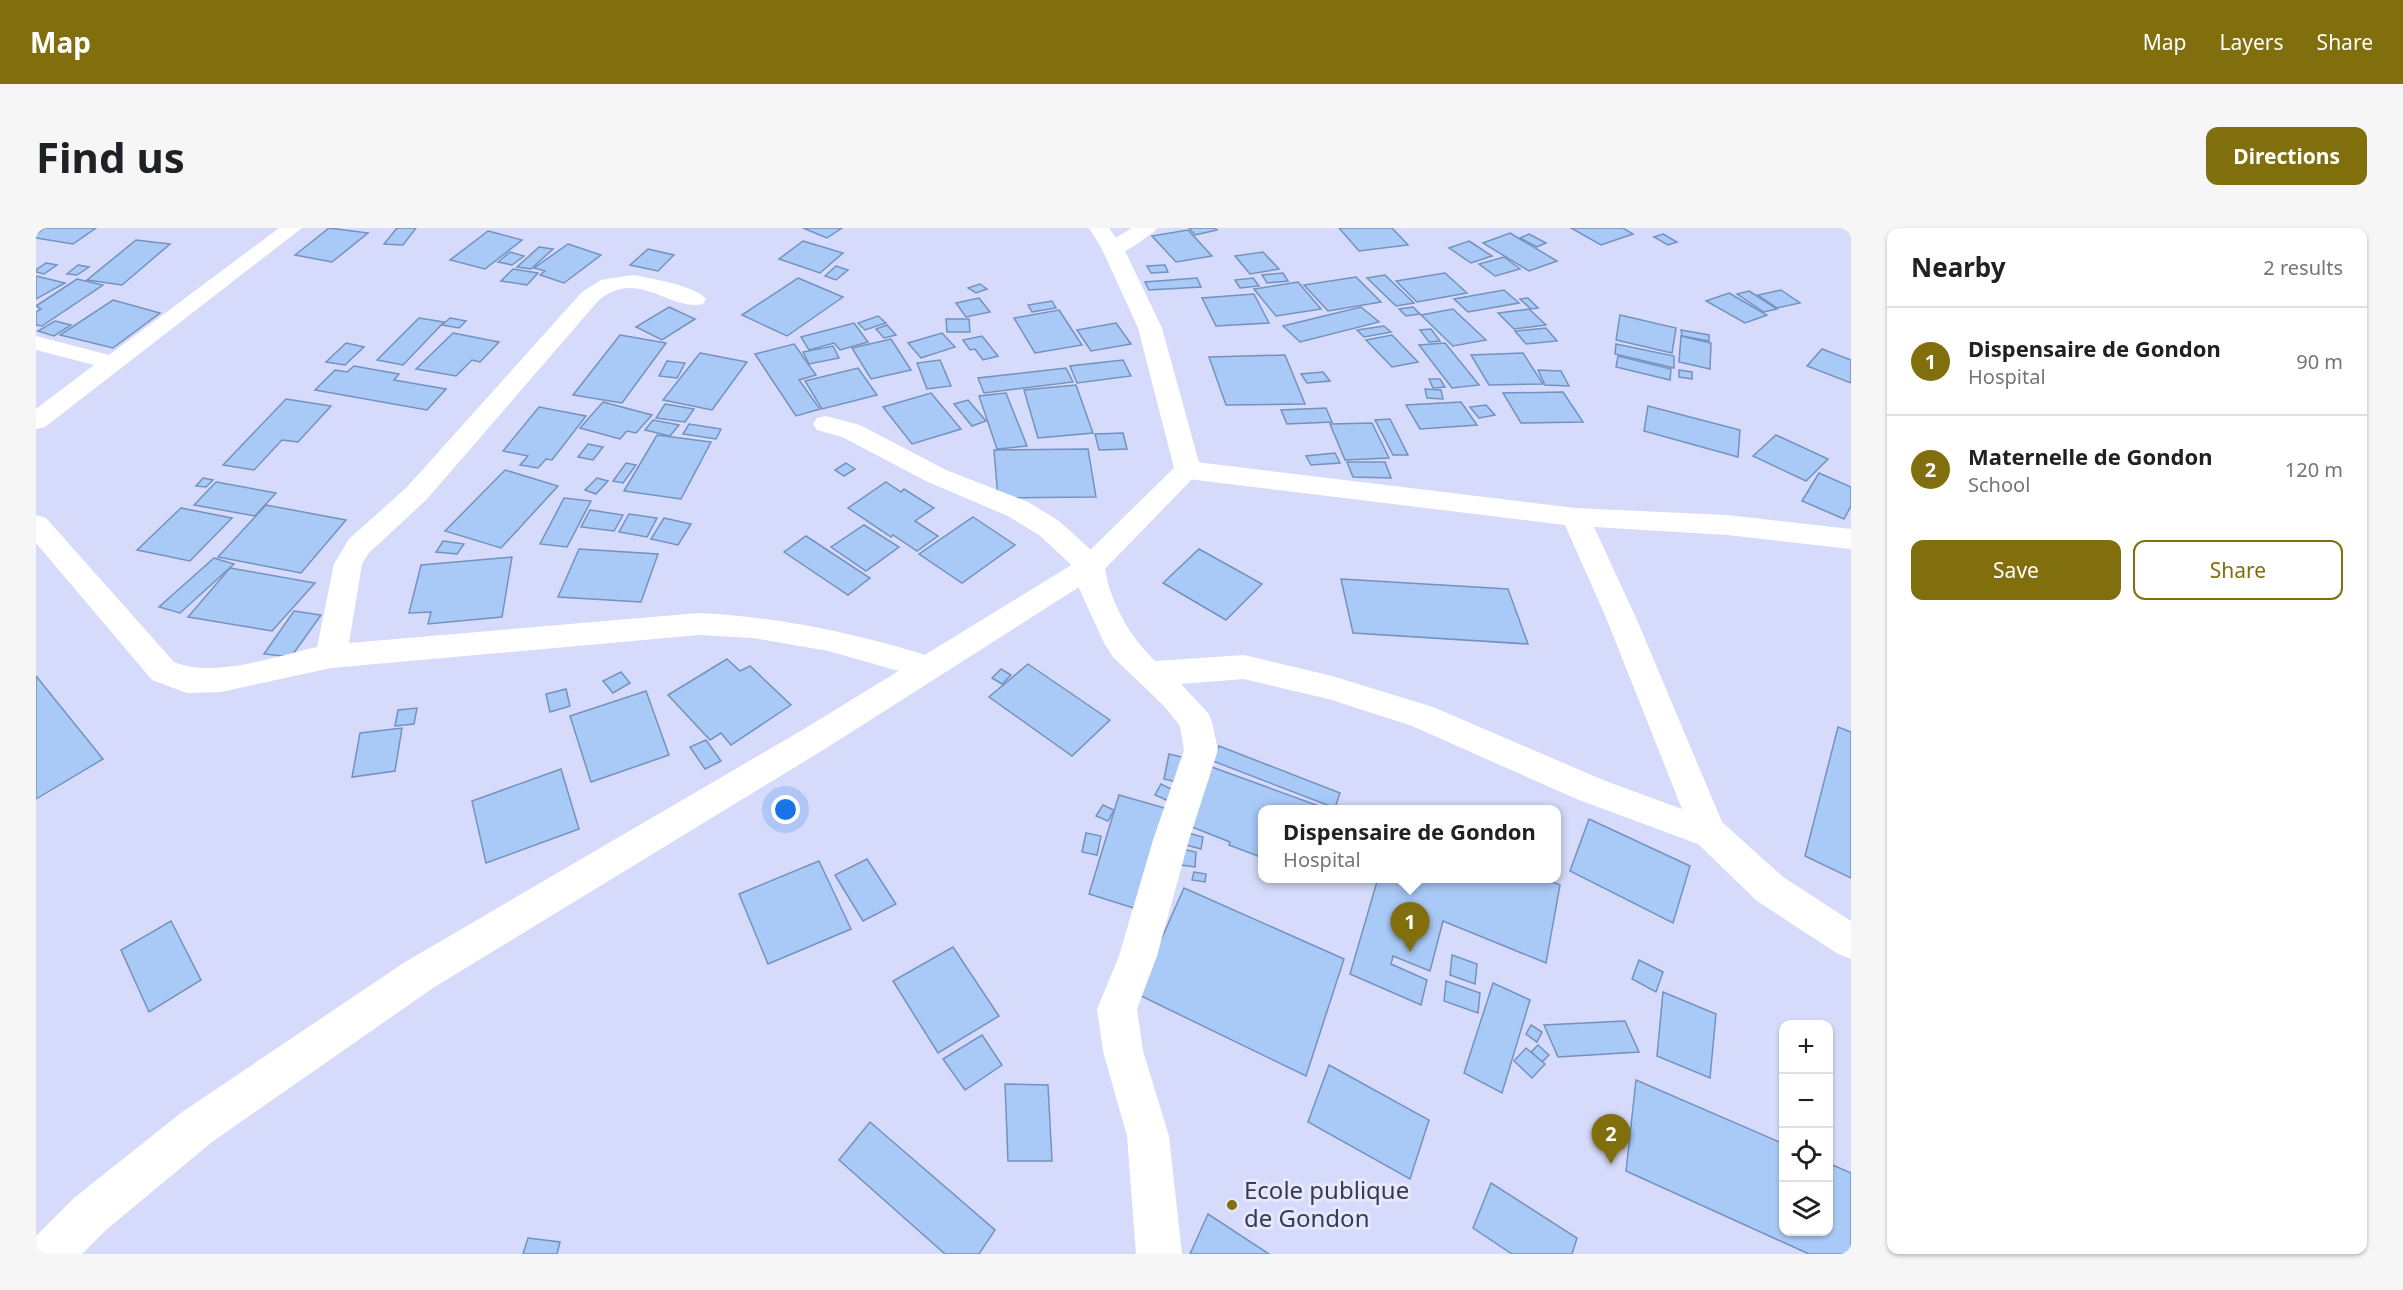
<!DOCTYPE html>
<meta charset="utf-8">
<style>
:root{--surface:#fff;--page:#f6f6f6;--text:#202124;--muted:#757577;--line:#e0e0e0;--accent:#816f0d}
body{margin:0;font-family:"Noto Sans",sans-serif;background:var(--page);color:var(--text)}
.controls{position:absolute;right:18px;bottom:18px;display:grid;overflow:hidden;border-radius:12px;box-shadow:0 2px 4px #0004}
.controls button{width:54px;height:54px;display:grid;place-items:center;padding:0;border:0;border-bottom:2px solid var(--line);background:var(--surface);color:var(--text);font:30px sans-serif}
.you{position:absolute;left:750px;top:582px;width:21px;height:21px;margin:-15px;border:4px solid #fff;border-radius:50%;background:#1a73e8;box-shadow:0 0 0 9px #1a73e833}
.badge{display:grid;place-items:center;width:39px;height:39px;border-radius:50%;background:var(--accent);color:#fff;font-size:20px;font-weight:700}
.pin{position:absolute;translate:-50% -50px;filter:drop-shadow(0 2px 3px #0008)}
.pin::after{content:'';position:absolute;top:32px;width:21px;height:18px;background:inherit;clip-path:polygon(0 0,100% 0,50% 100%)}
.popup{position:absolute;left:1222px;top:577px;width:303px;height:78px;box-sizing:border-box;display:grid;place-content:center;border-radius:12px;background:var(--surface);filter:drop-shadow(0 2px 4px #0005);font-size:20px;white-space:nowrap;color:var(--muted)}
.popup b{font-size:22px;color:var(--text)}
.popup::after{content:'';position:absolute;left:50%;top:100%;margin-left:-12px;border:12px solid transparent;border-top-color:var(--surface)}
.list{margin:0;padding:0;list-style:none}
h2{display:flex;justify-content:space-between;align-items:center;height:78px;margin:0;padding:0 24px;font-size:26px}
h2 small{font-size:20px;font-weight:400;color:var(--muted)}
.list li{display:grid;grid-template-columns:39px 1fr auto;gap:18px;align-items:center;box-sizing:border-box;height:108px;padding:0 24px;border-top:2px solid var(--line)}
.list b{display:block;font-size:22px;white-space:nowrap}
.list p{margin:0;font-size:20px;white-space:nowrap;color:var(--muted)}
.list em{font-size:20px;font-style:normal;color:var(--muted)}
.actions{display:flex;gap:12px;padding:18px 24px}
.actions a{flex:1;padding:14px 0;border:2px solid var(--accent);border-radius:12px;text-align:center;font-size:21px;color:var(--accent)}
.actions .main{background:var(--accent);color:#fff}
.icon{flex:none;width:33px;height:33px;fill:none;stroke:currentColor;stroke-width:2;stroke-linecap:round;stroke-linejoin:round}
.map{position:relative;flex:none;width:1815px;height:1026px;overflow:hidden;border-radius:12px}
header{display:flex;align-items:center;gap:36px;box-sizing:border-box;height:84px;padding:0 30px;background:var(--accent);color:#fff}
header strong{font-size:28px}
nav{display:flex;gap:33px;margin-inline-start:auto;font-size:21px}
.intro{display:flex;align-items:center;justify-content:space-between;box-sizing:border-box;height:144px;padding:0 36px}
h1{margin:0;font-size:42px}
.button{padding:15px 27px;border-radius:12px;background:var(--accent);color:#fff;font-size:21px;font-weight:700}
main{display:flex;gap:36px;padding:0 36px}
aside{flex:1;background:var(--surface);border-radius:12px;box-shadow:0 2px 4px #0004}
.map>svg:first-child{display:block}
.building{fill:#a9c9f6;stroke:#7492bd;stroke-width:1.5}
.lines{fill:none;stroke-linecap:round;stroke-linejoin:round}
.street{fill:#fff;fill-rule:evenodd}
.secondary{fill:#fff;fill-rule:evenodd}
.poi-dot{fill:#816f0d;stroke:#e5e9fe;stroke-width:2}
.labels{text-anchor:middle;stroke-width:6;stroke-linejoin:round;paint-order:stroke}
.near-poi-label{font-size:24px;fill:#383b50;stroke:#e5e9fe;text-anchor:start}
</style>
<header>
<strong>Map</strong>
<nav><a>Map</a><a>Layers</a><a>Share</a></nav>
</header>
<div class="intro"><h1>Find us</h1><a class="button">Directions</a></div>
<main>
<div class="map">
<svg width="1815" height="1026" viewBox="0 0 1815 1026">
<rect width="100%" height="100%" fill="#d6dbfb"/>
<!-- building -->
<g class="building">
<polygon points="9,0 60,0 37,16 0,10 0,6"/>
<polygon points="293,0 332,5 296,34 259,27"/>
<polygon points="361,0 380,0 367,17 348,16"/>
<polygon points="767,0 806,0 791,10"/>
<polygon points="1153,0 1179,0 1181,2 1159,7"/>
<polygon points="1303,0 1356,0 1372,17 1323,23"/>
<polygon points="1535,0 1587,0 1597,6 1565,17"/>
<polygon points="1152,2 1176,28 1140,34 1116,8"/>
<polygon points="452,3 486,12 449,41 414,32"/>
<polygon points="1474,5 1521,33 1493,43 1447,15"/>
<polygon points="1493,6 1510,15 1501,19 1484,10"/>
<polygon points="1627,6 1641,14 1632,17 1618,9"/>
<polygon points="100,12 134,16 86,57 51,52"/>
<polygon points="767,13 807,25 784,45 743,31"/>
<polygon points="1433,13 1456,28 1435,35 1413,20"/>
<polygon points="532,16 565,27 528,55 504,47 509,43 498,40"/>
<polygon points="503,19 517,21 495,41 481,39"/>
<polygon points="612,21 638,27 622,43 594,37"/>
<polygon points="474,24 488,28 476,37 462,34"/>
<polygon points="1227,24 1243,41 1214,46 1199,28"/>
<polygon points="1468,29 1484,41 1459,48 1443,36"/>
<polygon points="10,35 21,37 8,46 0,44 0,42"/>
<polygon points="42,37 53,39 41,47 31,46"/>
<polygon points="1129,37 1132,44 1115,45 1111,38"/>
<polygon points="800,38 812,42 800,52 789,48"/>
<polygon points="477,41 502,45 491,57 465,53"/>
<polygon points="1247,45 1252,53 1231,55 1226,47"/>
<polygon points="1409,45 1431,65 1381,74 1360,53"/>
<polygon points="1349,47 1378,75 1360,78 1331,50"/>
<polygon points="0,48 29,55 0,71"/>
<polygon points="1320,49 1345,74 1292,83 1268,57"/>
<polygon points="762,50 807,69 751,108 706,87"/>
<polygon points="1161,50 1165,59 1113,62 1109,54"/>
<polygon points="1217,50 1223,58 1204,60 1199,52"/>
<polygon points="41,51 67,57 6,98 0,97 0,84 5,81 0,78"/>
<polygon points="1262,54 1285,81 1240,88 1218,61"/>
<polygon points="944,56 951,61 940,65 932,60"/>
<polygon points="1468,62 1483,75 1432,84 1418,71"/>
<polygon points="1745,62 1764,75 1741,80 1722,67"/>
<polygon points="1713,63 1741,81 1728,84 1701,66"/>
<polygon points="1693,65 1731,87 1709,95 1670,73"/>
<polygon points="1218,66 1233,95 1180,98 1166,70"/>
<polygon points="943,70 954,84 930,89 920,75"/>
<polygon points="1492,70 1502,80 1495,81 1484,71"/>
<polygon points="77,72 124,85 77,120 24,107"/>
<polygon points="1016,73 1020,80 996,84 992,77"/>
<polygon points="633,79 659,91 626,112 600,99"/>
<polygon points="1325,79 1343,94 1264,114 1247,98"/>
<polygon points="1377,79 1384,86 1370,88 1363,81"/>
<polygon points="1417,81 1450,112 1417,118 1385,87"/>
<polygon points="1493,81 1510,97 1478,101 1462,85"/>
<polygon points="1023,82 1046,117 999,125 978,90"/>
<polygon points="1584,87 1640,100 1636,125 1580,112"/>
<polygon points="842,88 850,95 829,102 822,95"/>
<polygon points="383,90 408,94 367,137 341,132"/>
<polygon points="414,90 430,93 423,100 406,97"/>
<polygon points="910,91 933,91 934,104 911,104"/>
<polygon points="19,93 35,97 18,108 2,103"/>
<polygon points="818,95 832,114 804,122 798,115 773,122 765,109"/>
<polygon points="1080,95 1095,116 1055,123 1041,102"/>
<polygon points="851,97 860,107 848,110 840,101"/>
<polygon points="1348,98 1355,104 1328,109 1321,102"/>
<polygon points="1510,100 1521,113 1490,116 1479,103"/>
<polygon points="1395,101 1404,113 1393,114 1384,102"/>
<polygon points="1645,102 1673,107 1673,113 1646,108"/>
<polygon points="417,105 463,114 444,134 436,132 420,148 380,141"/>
<polygon points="906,105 919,119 885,130 872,115"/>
<polygon points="584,107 630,115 586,175 537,167"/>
<polygon points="1356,107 1382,134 1356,139 1330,112"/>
<polygon points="946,108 962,128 947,132 939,121 934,122 927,112"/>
<polygon points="1645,108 1675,115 1674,141 1643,134"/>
<polygon points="855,111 875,142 835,151 816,120"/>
<polygon points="310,115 328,119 309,137 290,134"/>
<polygon points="1409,115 1443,157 1416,160 1383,117"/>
<polygon points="758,116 780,147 763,152 784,181 760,188 719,126"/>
<polygon points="1580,116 1638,128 1638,140 1579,126"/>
<polygon points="797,118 803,130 773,136 767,124"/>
<polygon points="1786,121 1815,132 1815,155 1771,138"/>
<polygon points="664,125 711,134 676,182 627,172"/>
<polygon points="1487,125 1507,156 1453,157 1435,127"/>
<polygon points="1249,127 1269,176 1190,177 1173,129"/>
<polygon points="1582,128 1635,141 1634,152 1580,139"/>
<polygon points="904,132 915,158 891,161 881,135"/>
<polygon points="1087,132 1095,148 1041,155 1034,138"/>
<polygon points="631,133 649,135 641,150 623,148"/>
<polygon points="318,138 363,146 358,152 410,161 391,182 279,162 299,142 311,144"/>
<polygon points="822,140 841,167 786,181 769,153"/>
<polygon points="1030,140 1037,154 948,165 942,150"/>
<polygon points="1502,142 1525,143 1533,158 1509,157"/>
<polygon points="1643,142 1656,144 1656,151 1643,149"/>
<polygon points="1287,144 1294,153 1271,155 1265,146"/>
<polygon points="1393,151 1404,151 1409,159 1397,160"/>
<polygon points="1040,157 1057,205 1002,210 988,162"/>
<polygon points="1389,161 1405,162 1407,171 1391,170"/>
<polygon points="1527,164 1547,194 1485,195 1467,165"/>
<polygon points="895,165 925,201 876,216 847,179"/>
<polygon points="970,165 991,218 961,221 943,168"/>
<polygon points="250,171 295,178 262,214 246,212 218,242 187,237"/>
<polygon points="932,172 950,193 936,198 918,176"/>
<polygon points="567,174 616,187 600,205 591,203 584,211 544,200"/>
<polygon points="1425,174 1441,197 1384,201 1370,177"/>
<polygon points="629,176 658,181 649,194 620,190"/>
<polygon points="1450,177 1459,187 1443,190 1434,179"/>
<polygon points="1612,178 1704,202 1702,229 1608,203"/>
<polygon points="503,179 550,188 516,232 510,231 502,240 484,237 492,228 467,223"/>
<polygon points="1290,180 1296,194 1251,196 1245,182"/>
<polygon points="1354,191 1372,227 1357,227 1339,192"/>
<polygon points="617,192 643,197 634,208 609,202"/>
<polygon points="1336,195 1353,230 1309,232 1294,196"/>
<polygon points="653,196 685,201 680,211 647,206"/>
<polygon points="1087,205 1091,221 1063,222 1059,206"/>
<polygon points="621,207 675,214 645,271 588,263"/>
<polygon points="1740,207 1792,231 1770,253 1717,228"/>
<polygon points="552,216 567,219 557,232 542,229"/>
<polygon points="1052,221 1060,269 962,270 958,222"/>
<polygon points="1299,225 1304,235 1275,237 1270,228"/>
<polygon points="1311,234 1349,234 1355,250 1317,249"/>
<polygon points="590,235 600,237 587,255 577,253"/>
<polygon points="810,235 819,241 808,248 799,242"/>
<polygon points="469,242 522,258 465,320 409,303"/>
<polygon points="1783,245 1815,259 1815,278 1808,291 1766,273"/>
<polygon points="167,250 177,252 170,259 160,258"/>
<polygon points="561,250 572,253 560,266 549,262"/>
<polygon points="180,254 240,265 219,288 158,277"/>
<polygon points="850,254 865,264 868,261 898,280 879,293 902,308 881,323 857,307 855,309 812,280"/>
<polygon points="528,270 555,273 531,319 504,316"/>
<polygon points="230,277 310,292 265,345 182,329"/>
<polygon points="145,280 196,290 154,333 101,322"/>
<polygon points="554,282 587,287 578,303 545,299"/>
<polygon points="593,286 621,290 611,309 583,304"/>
<polygon points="937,289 979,317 926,355 883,326"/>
<polygon points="628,290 655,296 642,317 615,311"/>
<polygon points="828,297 863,319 830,343 795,319"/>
<polygon points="770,308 834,350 812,367 748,324"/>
<polygon points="407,313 428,316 421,326 400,324"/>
<polygon points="543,321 622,326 605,374 522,369"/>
<polygon points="1163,321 1226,356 1190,392 1127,355"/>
<polygon points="476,329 466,389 392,396 395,384 373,385 385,337"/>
<polygon points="178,330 198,336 144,385 123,379"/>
<polygon points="194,340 279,355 236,403 152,389"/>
<polygon points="1305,351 1472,361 1492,416 1317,405"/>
<polygon points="258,383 285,387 255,429 228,426"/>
<polygon points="691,431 704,443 714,438 755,477 695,517 685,505 674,512 632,467"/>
<polygon points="992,436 1074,492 1036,528 953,469"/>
<polygon points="965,441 975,447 966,456 956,450"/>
<polygon points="585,444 594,455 577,465 567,453"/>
<polygon points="0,448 67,531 0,571"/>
<polygon points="530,461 534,478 514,484 510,466"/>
<polygon points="610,463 633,527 555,554 534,488"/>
<polygon points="381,480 378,496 359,498 362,482"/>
<polygon points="1802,499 1815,504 1815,650 1769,628"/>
<polygon points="366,500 359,543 316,549 324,505"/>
<polygon points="670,512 685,533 669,541 654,519"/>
<polygon points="1183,518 1304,565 1299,580 1177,533"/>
<polygon points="1133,526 1150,530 1145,555 1128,551"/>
<polygon points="1173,538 1294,582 1227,582 1227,630 1193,617 1194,614 1151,597"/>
<polygon points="525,541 543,601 450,635 436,573"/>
<polygon points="1125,556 1141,564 1135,574 1119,567"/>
<polygon points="1083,567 1132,581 1104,682 1053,666"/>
<polygon points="1067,577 1078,582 1072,593 1060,588"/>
<polygon points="1553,591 1654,638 1637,695 1534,643"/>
<polygon points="1148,604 1167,609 1165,621 1146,616"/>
<polygon points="1050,605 1065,608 1061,627 1046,624"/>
<polygon points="1146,621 1160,624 1159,639 1145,637"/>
<polygon points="831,631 860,676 827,693 799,647"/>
<polygon points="783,633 815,701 732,736 703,666"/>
<polygon points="1158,644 1170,646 1169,654 1156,652"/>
<polygon points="1342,650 1507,650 1524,657 1510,735 1407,693 1394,743 1357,728 1355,736 1391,752 1385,777 1314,746"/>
<polygon points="1148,660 1308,731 1270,848 1101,766"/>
<polygon points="135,693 165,752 113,784 85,722"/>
<polygon points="917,719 963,788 902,825 857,753"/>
<polygon points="1416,727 1441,736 1439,756 1414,747"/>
<polygon points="1603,732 1627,744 1620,764 1596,751"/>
<polygon points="1410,753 1444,765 1442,785 1408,773"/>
<polygon points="1457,755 1494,772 1466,865 1428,845"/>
<polygon points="1627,764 1680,786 1674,850 1621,828"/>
<polygon points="1589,793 1603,824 1522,829 1508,797"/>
<polygon points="1495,797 1506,804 1501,814 1490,806"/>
<polygon points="946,807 966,837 929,862 907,831"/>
<polygon points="1502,817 1513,827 1506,834 1495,824"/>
<polygon points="1490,820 1509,836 1496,850 1478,833"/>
<polygon points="1293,837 1393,892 1374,951 1272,894"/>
<polygon points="1600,852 1748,916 1748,1004 1792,1004 1792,935 1815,945 1815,1026 1773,1026 1590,943"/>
<polygon points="969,856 1012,857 1016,933 972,933"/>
<polygon points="834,894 959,1002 943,1026 909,1026 803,932"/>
<polygon points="1455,955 1541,1010 1536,1026 1476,1026 1437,1000"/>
<polygon points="1172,986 1233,1026 1154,1026"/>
<polygon points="492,1010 524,1014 521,1026 487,1026"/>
</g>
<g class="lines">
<!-- street -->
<g class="street">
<polygon points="243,0 266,0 9,199 0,201 0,181 58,137 0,122 0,108 73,127"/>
<path d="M1096,0H1121L1118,4C1104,13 1087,30 1069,26L1066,21L1069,16Z"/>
<path d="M597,47C613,50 661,58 670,71L667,76C633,84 602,39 562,73L391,271L333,325L326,336L313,415L663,385C745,389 824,406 902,431L907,439L902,447L891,451L792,423L717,410L663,407L295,440L185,464L151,465L116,452L0,315V287L10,290L138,434C178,451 240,428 281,419L298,336L313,311L371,259L546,64L565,52Z"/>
<path d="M790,188L824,197L910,242L992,274L1023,293L1065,331C1071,341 1070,352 1074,362C1085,392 1097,411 1119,433L1208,427L1296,448L1397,479L1567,552L1646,581L1571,392L1529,297L1152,251L1143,248L1139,242L1143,236L1152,233L1539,280L1691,287L1815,301V321L1691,307L1558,299L1601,392L1686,594L1747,649L1815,693V731L1802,726L1721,673L1662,616L1543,572L1376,498L1296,472L1208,451L1145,456L1172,485L1176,494L1182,522L1153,612L1121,728L1101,781L1107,823L1133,908L1146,1026H1100L1091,908L1067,823L1061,781L1083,728L1117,612L1148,522L1144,498L1128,478L1077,429L1068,415L1043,360L1041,342L1003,307L972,288L892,254L806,209L781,202L777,196L781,190Z"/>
</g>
<!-- secondary -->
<polygon class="secondary" points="1053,0 1073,0 1088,21 1126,100 1165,242 1065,345 792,519 397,760 176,914 70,1002 46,1026 0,1026 0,1008 38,970 146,884 369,734 768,501 1045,331 1138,240 1102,100 1066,21"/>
</g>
<!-- markers -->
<circle class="poi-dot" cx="1196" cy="977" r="6"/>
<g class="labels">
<!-- near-poi labels -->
<g class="near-poi-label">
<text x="1208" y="971">Ecole publique<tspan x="1208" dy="28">de Gondon</tspan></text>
</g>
</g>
</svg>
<div class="controls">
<button>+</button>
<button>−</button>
<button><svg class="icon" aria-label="locate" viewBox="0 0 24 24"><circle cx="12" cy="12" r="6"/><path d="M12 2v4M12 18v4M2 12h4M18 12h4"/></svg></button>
<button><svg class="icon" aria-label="layers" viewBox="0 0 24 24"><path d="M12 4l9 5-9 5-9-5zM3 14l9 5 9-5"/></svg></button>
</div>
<div class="you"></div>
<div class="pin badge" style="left:1374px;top:724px">1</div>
<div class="popup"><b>Dispensaire de Gondon</b>Hospital</div>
<div class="pin badge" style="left:1575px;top:936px">2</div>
</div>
<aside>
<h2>Nearby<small>2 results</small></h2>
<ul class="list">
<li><span class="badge">1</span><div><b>Dispensaire de Gondon</b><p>Hospital</p></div><em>90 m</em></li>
<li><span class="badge">2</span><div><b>Maternelle de Gondon</b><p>School</p></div><em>120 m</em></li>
</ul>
<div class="actions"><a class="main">Save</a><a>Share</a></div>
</aside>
</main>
